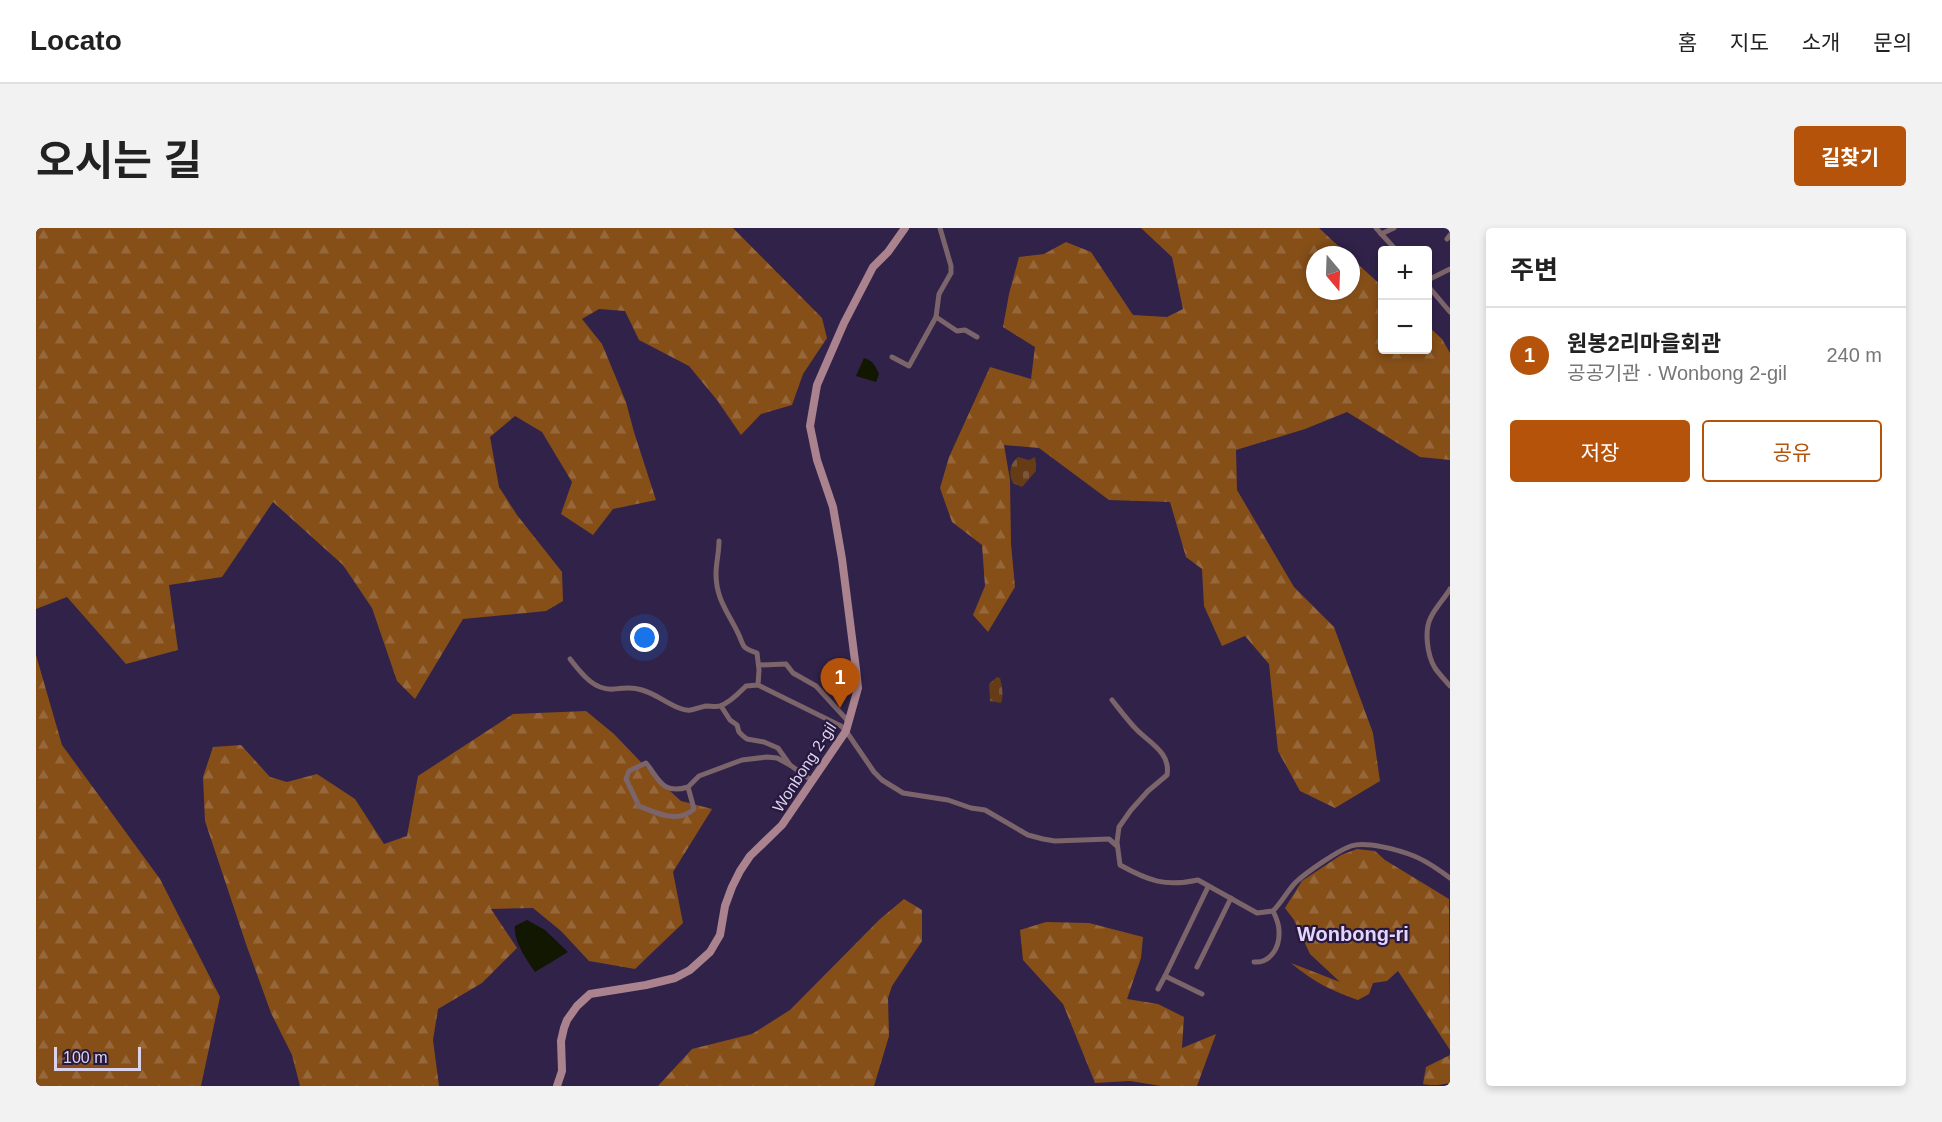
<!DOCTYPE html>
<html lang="ko">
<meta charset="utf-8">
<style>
:root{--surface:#fff;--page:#f2f2f2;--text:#222;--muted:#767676;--line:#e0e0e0;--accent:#b45309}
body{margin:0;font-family:Helvetica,"Noto Sans KR",sans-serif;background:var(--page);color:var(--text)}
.controls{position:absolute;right:18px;top:18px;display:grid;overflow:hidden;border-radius:6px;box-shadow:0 3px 9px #0003}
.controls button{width:54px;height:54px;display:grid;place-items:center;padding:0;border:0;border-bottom:2px solid var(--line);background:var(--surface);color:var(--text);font:30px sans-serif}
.compass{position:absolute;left:1270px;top:18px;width:54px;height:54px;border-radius:50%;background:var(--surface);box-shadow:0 3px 9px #0003;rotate:161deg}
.scale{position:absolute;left:18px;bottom:15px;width:87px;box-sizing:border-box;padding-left:6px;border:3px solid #dbd3ed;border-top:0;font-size:16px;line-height:21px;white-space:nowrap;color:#dbd3ed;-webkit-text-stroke:4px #27183e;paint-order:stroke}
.you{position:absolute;left:609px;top:410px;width:21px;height:21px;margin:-15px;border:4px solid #fff;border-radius:50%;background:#1a73e8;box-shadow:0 0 0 9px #1a73e833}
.badge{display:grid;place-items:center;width:39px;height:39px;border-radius:50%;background:var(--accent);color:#fff;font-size:20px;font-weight:700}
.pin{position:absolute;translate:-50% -50px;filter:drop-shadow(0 2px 3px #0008)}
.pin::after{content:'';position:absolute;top:32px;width:21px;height:18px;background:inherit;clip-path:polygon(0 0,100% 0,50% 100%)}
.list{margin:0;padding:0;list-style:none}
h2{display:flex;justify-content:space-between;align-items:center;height:78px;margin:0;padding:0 24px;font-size:26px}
h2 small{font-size:20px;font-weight:400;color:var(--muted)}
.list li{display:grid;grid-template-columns:39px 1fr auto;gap:18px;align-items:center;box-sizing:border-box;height:96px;padding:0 24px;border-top:2px solid var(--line)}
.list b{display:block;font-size:22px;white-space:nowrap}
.list p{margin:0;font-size:20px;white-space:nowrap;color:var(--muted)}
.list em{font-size:20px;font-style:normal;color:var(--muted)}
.actions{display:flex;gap:12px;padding:18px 24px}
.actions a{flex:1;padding:14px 0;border:2px solid var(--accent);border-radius:6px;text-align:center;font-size:21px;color:var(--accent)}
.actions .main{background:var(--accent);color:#fff}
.map{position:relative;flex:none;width:1414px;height:858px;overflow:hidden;border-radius:6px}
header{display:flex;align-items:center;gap:36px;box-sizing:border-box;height:84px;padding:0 30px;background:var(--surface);border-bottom:2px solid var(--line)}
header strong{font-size:28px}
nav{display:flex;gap:33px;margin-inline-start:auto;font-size:21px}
.intro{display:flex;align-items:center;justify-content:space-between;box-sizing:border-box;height:144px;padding:0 36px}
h1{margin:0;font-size:42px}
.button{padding:15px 27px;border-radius:6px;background:var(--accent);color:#fff;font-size:21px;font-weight:700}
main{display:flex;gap:36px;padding:0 36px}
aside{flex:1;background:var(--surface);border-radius:6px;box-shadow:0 3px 9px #0003}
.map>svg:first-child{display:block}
.forest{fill:url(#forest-firs)}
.cemetery{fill:url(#cemetery-stones)}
.water{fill:#111700}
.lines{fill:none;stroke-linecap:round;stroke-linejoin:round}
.street{stroke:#7c646b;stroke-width:5}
.secondary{stroke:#aa838e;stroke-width:8}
.labels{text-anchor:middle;stroke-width:4.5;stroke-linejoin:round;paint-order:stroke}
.street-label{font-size:16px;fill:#dbd3ed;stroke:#27183e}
.quarter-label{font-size:20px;font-weight:bold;fill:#e2d5fe;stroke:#27183e}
</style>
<header>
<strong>Locato</strong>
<nav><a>홈</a><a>지도</a><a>소개</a><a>문의</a></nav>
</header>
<div class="intro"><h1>오시는 길</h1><a class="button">길찾기</a></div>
<main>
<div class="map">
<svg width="1414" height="858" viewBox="0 0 1414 858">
<defs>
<pattern id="forest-firs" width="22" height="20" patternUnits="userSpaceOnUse" patternTransform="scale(1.5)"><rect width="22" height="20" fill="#864f18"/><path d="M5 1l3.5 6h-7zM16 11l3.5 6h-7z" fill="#96673a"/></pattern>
<pattern id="cemetery-stones" width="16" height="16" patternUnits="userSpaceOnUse" patternTransform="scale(1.5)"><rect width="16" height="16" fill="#653c16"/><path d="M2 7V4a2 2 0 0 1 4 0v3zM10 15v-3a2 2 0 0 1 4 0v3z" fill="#7a5738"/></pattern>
</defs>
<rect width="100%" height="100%" fill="#312249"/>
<!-- forest -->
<g class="forest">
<polygon points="0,0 697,0 786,90 791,110 767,146 756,177 725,186 705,207 681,172 653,138 603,112 589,83 563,81 546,91 566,116 590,174 598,204 620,272 577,281 557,307 525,286 536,254 506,204 479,188 454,209 463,259 481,287 526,344 527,373 510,383 427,391 379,471 361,453 336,380 307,337 237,274 186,349 133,357 142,422 90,436 31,369 0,381"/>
<polygon points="1105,0 1283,0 1312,27 1279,27 1279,63 1315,63 1315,30 1346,58 1346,122 1392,122 1392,98 1406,111 1414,125 1414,232 1384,229 1311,184 1269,201 1200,222 1201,262 1258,359 1298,399 1337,505 1344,553 1299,580 1264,563 1242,523 1233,436 1209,408 1186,418 1168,378 1166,341 1150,329 1134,274 1073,272 1003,220 968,217 974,252 975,316 979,359 952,404 937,387 949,358 946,317 916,294 904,260 913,229 954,139 995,151 999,119 967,99 973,66 983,29 1008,26 1030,14 1055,24 1097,87 1131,89 1147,81 1136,29"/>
<polygon points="0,427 26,517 124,651 184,769 165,858 0,858"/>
<polygon points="550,483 578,506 623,553 645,573 676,581 637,644 647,695 599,741 553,733 525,703 497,680 455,681 481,720 446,755 402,781 397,812 403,858 264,858 256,827 235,785 210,716 169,593 167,549 177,519 205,517 234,549 251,554 281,546 319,571 348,616 371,608 382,548 477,486"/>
<path d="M1321,621L1339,623L1349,632L1413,671L1414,822L1362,743L1351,753L1337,755L1333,766L1322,772C1294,762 1278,754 1255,735L1304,754L1274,726L1258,692L1249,680L1266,653L1305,627Z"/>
<polygon points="868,671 886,682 886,713 856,758 852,770 853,808 838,858 622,858 656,821 716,806 754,782 844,691"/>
<polygon points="1010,694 1053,695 1107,709 1105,730 1091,771 1122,776 1148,789 1146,820 1180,806 1161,858 1125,858 1094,853 1059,855 1027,776 987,732 984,702"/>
<path d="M1414,827V855C1405,857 1395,858 1387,856L1390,839Z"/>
</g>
<!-- cemetery -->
<g class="cemetery">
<path d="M982,229L993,232L999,229L1000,243L986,259L977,255C972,245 974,236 982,229Z"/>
<path d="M961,449L964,450C966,459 968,467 965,475L954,473L953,456Z"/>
</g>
<!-- water -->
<g class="water">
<path d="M828,130C838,133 839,138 843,146L840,154L820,148Z"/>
<path d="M491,692L509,702L532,724L499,744C491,732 477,713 479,698Z"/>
</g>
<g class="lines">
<!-- street -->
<g class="street">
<polyline points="1340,0 1360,22"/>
<polyline points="1345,6 1358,0"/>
<polyline points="1411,11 1414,7"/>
<polyline points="1392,52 1414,41"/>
<polyline points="1392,58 1414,84"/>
<polyline points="900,89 921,103 929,102 941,109"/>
<polyline points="856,129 873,138 900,89 903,66 915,45 915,38 904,0"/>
<path d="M683,313C683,325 680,335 680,346C680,370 691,383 701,403C709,418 703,419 721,425L723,442L722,457L805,498L810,503L838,544L846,552L867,565L912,572L935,580L949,582L992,607L1007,611L1019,613L1073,611L1081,618"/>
<path d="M1414,361C1408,371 1400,379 1395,389C1388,402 1391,427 1399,440C1403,446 1409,452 1414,458"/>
<path d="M534,431C545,445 558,463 578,461C588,460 596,459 606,462C620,466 630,475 643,480C655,485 659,480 670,478C675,478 680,479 684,478C694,475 703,465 710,458L722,457"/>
<polyline points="723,437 750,436 757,445 780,458 812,493"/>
<path d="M1076,472C1084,482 1092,493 1101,502C1114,515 1135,525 1131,547L1112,563L1095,582L1083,599L1081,614L1084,637C1113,653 1129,659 1162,652L1221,685L1237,683C1246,674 1252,662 1260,654C1271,644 1301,623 1315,618C1330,613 1363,622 1378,628C1391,633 1403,642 1414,650"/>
<polyline points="685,478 694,492 701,497 703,504 707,508 711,511 728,514 742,520 754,537 775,552"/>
<path d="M652,559C626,567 623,551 610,535L593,543L590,551L603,578C620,585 642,596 658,581L652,559L663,548L706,532L731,529L741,530L754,537"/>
<path d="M1218,734C1235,735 1244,719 1243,703C1243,696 1240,689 1237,683"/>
<polyline points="1161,739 1195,670"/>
<polyline points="1122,761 1129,748"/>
<polyline points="1166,766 1129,748 1172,659"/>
</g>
<!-- secondary -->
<polyline class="secondary" points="521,858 526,843 525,813 528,800 531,792 541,778 554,766 610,757 639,750 654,742 674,724 684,707 689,678 696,659 704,643 714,628 746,597 810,503 822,460 820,441 806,331 797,279 781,232 774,198 781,157 808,95 837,39 852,24 869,0"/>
</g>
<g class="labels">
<!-- street labels -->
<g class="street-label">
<text transform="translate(768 539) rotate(-57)" y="6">Wonbong 2-gil</text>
</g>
<!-- quarter labels -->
<g class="quarter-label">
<text x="1317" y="713">Wonbong-ri</text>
</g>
</g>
</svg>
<div class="controls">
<button>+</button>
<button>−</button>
</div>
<svg class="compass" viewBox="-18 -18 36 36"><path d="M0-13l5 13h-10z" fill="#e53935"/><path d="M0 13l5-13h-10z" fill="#767676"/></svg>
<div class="scale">100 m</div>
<div class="you"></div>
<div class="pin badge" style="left:804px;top:480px">1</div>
</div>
<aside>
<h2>주변<small></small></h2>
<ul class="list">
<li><span class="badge">1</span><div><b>원봉2리마을회관</b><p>공공기관 · Wonbong 2-gil</p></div><em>240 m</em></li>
</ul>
<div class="actions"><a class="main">저장</a><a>공유</a></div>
</aside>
</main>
